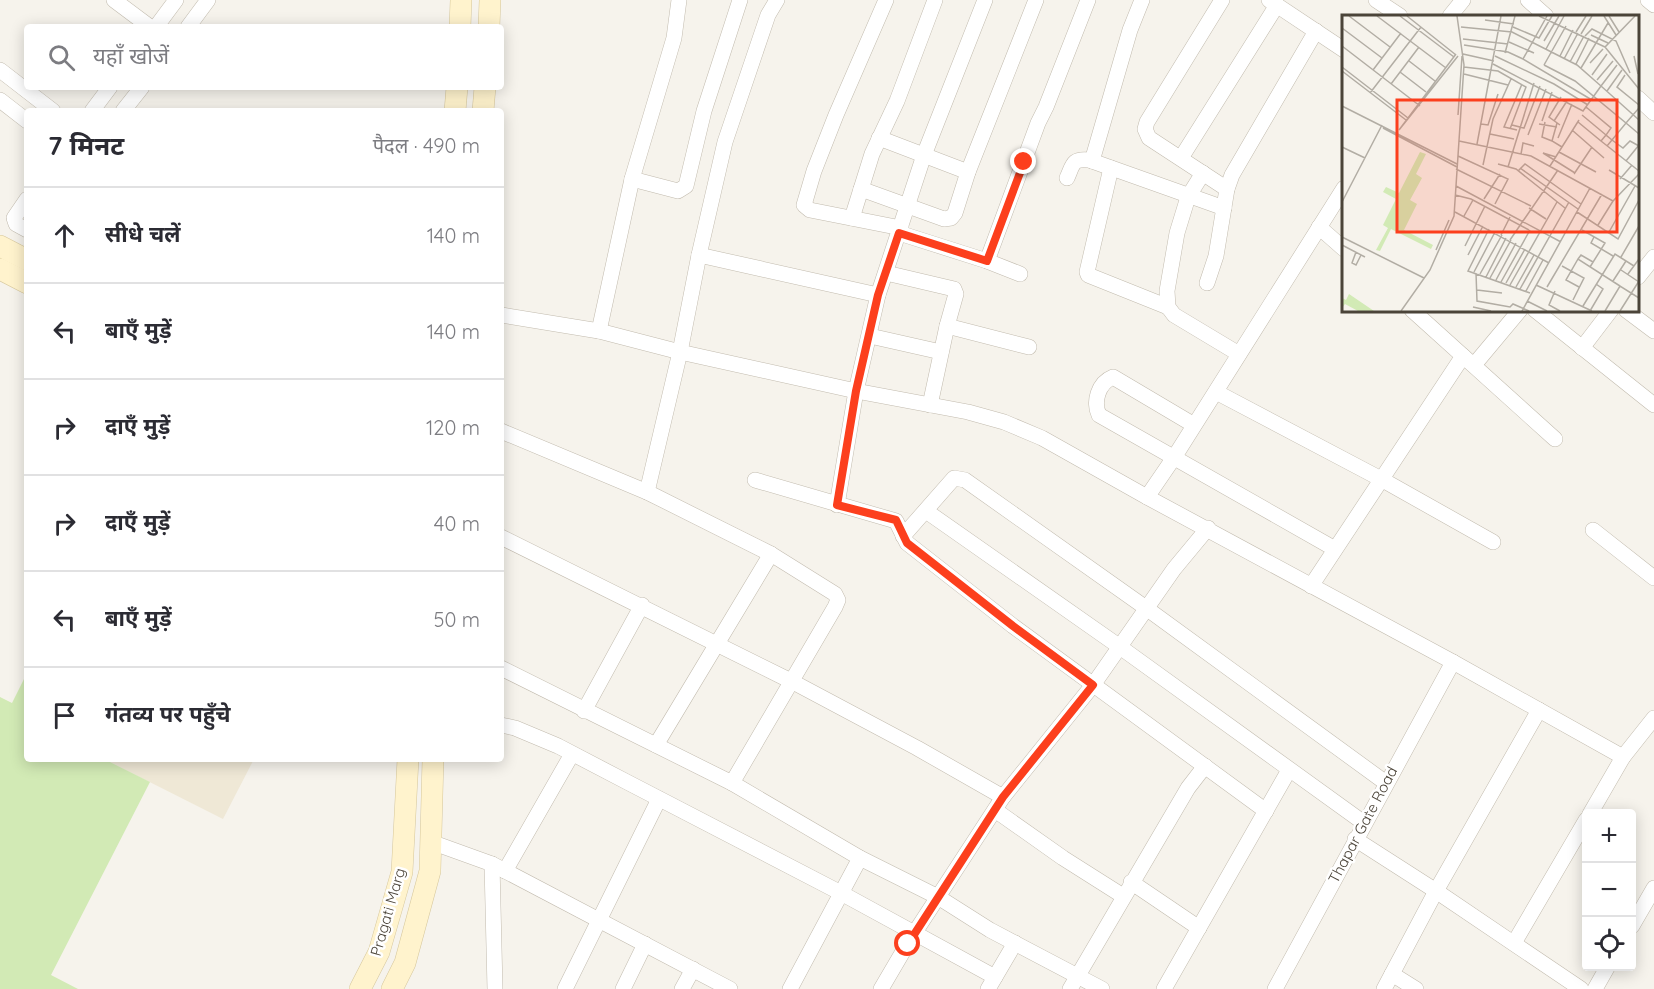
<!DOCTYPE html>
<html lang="hi">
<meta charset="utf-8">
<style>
:root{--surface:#fff;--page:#f7f7f7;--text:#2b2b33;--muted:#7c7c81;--line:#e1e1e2}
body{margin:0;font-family:Quicksand,"Noto Sans Devanagari",sans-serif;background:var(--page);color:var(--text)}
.controls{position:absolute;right:18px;bottom:18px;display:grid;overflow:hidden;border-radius:6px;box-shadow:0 3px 15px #0003}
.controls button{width:54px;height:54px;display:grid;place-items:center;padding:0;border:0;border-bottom:2px solid var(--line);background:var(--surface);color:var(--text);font:30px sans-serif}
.stop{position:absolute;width:18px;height:18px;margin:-14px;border:4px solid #fc3f1d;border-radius:50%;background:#fff}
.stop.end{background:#fc3f1d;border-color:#fff;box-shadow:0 2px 6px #0008}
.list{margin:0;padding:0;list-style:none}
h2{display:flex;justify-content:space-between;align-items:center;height:78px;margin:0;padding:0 24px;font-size:26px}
h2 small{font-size:20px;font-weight:400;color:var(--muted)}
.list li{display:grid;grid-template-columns:39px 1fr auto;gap:18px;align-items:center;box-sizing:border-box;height:96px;padding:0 24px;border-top:2px solid var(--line)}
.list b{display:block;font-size:22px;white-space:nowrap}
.list em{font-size:20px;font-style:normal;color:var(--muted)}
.icon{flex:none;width:33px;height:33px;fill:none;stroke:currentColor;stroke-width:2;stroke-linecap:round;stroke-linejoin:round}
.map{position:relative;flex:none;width:1654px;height:989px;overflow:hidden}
.search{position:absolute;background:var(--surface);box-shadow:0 3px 15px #0003;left:24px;top:24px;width:480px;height:66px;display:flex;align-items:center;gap:15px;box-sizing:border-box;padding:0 21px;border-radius:6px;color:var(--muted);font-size:22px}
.panel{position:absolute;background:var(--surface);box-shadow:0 3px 15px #0003;left:24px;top:108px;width:480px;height:654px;border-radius:6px}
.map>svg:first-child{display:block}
.education{fill:#efe8d6}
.green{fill:#d2eab5}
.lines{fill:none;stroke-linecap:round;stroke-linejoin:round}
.street-casing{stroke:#c2bbae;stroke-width:16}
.secondary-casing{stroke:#d6c79b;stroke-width:22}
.street{stroke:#fff;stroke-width:15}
.secondary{stroke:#fff3cd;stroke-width:21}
.route{stroke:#fc3f1d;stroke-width:8}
.labels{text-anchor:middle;stroke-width:5;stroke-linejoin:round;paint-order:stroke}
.street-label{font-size:15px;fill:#4b4439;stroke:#fff}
.inset-road{fill:none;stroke:#b2ada4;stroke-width:1.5}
.view{fill:#fc3f1d;fill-opacity:0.15;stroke:#fc3f1d;stroke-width:3}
.inset-edge{fill:none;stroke:#4b4439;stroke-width:3}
</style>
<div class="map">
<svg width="1654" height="989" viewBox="0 0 1654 989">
<rect width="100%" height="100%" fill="#f6f3ec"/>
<!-- education -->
<polygon class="education" points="104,759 254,759 223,819"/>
<!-- green -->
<polygon class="green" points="27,673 27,759 104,759 150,782 51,975 78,989 0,989 0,697 12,703"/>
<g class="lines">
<!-- street casing -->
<g class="street-casing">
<g id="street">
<polyline points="114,0 150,27"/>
<polyline points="886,0 836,115 814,171 804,205 810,210 901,228"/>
<polyline points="1222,0 1147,122 1145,129 1149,138 1227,189"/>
<polyline points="1269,0 1344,50"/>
<polyline points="1376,0 1400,16"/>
<polyline points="1528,0 1546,16"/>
<polyline points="1648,0 1654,5"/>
<polyline points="1450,16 1463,0"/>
<polyline points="156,27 176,0"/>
<polyline points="188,27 208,0"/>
<polyline points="0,70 53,111"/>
<polyline points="1638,98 1654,113"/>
<polyline points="0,100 27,121"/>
<polyline points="92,111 110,87"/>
<polyline points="123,111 142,87"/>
<polyline points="879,138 968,172"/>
<polyline points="1181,158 1277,5"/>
<polyline points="1092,161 1130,30 1142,0"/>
<polyline points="1111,168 1087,272 1088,275 1168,307"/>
<polyline points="1203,173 1188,197 1177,233 1167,291 1168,307 1174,315 1239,354"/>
<path d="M1067,178C1073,165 1072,158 1089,160L1224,208"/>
<polyline points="632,179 678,191 686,186 704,111 740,0"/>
<polyline points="861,189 944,219 951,218 955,213 968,172 1036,0"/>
<polyline points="27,199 14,218 16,224 27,230"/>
<polyline points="852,218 872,154 897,101 935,0"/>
<polyline points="1319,227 1344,249"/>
<polyline points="899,233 987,261 1020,274"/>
<polyline points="699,255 878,295"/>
<polyline points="987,261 1038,123 1046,107 1088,0"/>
<polyline points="886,273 954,289 956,294 947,326"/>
<polyline points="1638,277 1654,257"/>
<polyline points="1207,283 1216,256 1227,189 1232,175 1316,31"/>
<polyline points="1412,310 1555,439"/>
<polyline points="1535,310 1654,405"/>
<polyline points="1626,310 1654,331"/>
<polyline points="501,315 599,331 680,352 856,391 968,412 1004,422 1042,438 1147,497 1453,662 1623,757 1654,718"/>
<polyline points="599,331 632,179 674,38 679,0"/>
<polyline points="870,336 941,352"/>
<polyline points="1582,348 1611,310"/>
<polyline points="1474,365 1520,310"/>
<polyline points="1216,392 1381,479 1493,542"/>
<polyline points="930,405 947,326 1029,347"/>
<path d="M1194,425L1113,377C1098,383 1093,402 1099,415L1335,549"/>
<polyline points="501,431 647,492 771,554 835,594 838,600 835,607 732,783"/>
<polyline points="755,480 896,521 907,543 1013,626 1266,811"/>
<polyline points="647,492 680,352 699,255 725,142 768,15 777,0"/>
<polyline points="1147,497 1175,456 1344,188"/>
<polyline points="837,505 856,391 878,295 924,155 985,0"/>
<polyline points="926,511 1120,647 1364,823"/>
<polyline points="1593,530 1654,578"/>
<polyline points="903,536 954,478 965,480 1146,608 1386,783"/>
<polyline points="501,537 793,682 917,748 1003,797"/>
<polyline points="1311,586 1463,356"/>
<polyline points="501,668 732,783 860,858 938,897 990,930 1102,989"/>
<polyline points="584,711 642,605"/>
<polyline points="501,725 515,728 558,746 627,782 841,893 995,977"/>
<polyline points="656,745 771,554"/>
<polyline points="995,810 1063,858 1123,896"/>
<polyline points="1590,814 1623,757"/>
<polyline points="1355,839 1436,891 1581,989"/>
<polyline points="431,842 492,864 730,989"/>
<polyline points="492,864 495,989"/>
<polyline points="505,871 572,754"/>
<polyline points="1131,882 1199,928"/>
<polyline points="1632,926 1654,888"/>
<polyline points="1514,943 1586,820"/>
<polyline points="1392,974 1416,989"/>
<polyline points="565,989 659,799"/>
<polyline points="623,989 645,944"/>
<polyline points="682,989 693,969"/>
<polyline points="790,989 860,858"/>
<polyline points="881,989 908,943 1003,797 1093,685 1174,569 1208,528"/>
<polyline points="988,989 1015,943"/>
<polyline points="1070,989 1188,788 1205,766"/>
<polyline points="1164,989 1289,770"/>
<polyline points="1275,989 1453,662"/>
<polyline points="1384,989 1436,891 1539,710"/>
<polyline points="1595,989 1608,966"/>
</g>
</g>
<!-- secondary casing -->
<g class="secondary-casing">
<g id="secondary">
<polyline points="460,27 461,0"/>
<polyline points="489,27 490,0"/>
<polyline points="455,111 457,87"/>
<polyline points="483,111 485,87"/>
<polyline points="0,246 27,260"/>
<polyline points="0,269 27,283"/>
<polyline points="360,989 379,952 402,872 408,759"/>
<polyline points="392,989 405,963 430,871 433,759"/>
</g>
</g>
<!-- street -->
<use href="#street" class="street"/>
<!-- secondary -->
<use href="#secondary" class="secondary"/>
</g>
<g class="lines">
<!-- route -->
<polyline class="route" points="908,944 1003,797 1093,685 1013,626 907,543 896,520 837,505 856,391 878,295 899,233 987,261 1024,162"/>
</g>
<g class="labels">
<!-- street labels -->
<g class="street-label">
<text transform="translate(1363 825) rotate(-62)" y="5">Thapar Gate Road</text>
<text transform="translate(388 912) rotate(-74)" y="5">Pragati Marg</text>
</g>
</g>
<!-- overview -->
<g transform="translate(1342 15)">
<rect width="297" height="297" fill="#f6f3ec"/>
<path d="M78,137L84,139L74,159L80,163L68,185L75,189L62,215L91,230L89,234L49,214L38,236L34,235L46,213L41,210L54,184L41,177L44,172L57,178ZM7,279L32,296H16L3,289L0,293V283L4,285Z" fill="#d2eab5"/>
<path class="inset-road" d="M7,1L48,32M35,1L104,53M58,1L112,42M65,1L114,40M197,1L263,32L293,1M205,1L181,44L250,85M262,1L274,20M267,1L277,17M143,5L172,9M119,12L170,17L235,50L259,71L241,96L151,49M171,12L197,23L210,1M0,13L40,43M234,17L244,1M239,19L250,1M249,20L266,28M243,21L250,14L274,26L288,58M121,24L166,29M202,26L217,1M167,27L192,38M122,30L166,37L181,44M0,31L78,91M263,32L297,74M204,34L222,1M163,38L173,1M114,39L57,115L116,41M121,39L152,46M153,41L212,69L246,90M218,41L231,15M292,41L296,59M222,44L236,18M67,46L93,66M228,47L242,21M248,48L261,34M234,49L247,23M202,50L233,66L284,108L297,93M202,50L224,11M275,50L259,71L297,105M0,52L66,103M122,52L156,56L184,72L168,114M239,53L266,8M31,55L59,18M0,56L64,105M58,57L84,77M122,59L166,70M250,60L265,39M283,60L275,72L297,90M255,65L271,46M49,69L77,32M265,76L280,55M28,78L79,12M0,91L115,149M244,92L269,113L264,120L270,125L281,133L288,126L297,131M116,100L120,41M200,106L210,77M212,106L225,86M203,107L200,122L210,126M236,107L259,126L264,120L240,100M215,108L210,126L220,132M139,109L146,110L156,79M197,109L215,112M170,110L182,113L198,71M218,110L207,102L219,82M41,113L115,152M175,115L162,112L180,69M230,115L262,143M148,119L172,124M186,120L204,74M216,123L230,89M117,126L189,141L271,186L297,159M259,126L297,156M135,129L159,1M265,131L284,108L297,119M0,132L23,143M217,137L254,157M179,139L181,128L192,131M116,141L166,164L153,189M214,142L201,138L233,158M284,146L297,130M156,149L174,154L223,193M141,150L151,104L169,64M208,151L237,105M166,152L192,68M178,153L236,194M114,154L189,191M267,155L297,173M176,156L183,149L239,189M232,159L250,132M278,164L290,150M114,171L219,227M113,180L129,184L187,215M142,184L158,159M0,187L40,110M187,193L204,204M113,197L207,248M235,197L276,224L297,185M122,201L131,185M256,210L271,186M147,214L126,256L188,278M240,215L263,228L248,252M267,217L293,171M159,220L168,202M0,222L82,263M252,222L249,228L271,241M168,225L216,155M0,230L23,242M123,231L143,191M94,235L107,205M14,237L10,248L14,250L19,240M126,240L141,211M279,242L297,211M236,244L239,240L251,247M220,251L242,263L231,285M279,255L297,267M132,257L153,217M134,258L135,286L168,292L171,289L187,296M138,259L160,220M286,259L297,244M144,262L164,223M148,263L169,225M154,265L174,228M271,266L284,246M159,267L188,215M164,268L183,234M168,270L215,187M194,270L250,296M174,272L192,240M205,272L260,179M237,272L224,265L236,244L278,271M178,274L227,187M135,275L160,278M184,276L201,245M213,276L207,290L218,296M185,286L205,296M241,291L273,239L292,251M131,292L149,296M59,296L88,255L112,201L122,50L115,1M180,296L248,173M248,296L261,274L254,269M263,296L278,271L297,283M278,296L297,266"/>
<path class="view" d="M55,85H275V217H55Z"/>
<rect width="297" height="297" class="inset-edge"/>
</g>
</svg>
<div class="controls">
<button>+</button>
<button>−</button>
<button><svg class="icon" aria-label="locate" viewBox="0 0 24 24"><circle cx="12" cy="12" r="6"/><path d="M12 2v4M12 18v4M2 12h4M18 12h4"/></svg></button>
</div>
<div class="stop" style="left:908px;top:944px"></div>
<div class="stop end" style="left:1024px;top:162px"></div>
<div class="search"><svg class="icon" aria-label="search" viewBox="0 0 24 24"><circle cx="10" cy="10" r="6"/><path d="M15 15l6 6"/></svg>यहाँ खोजें</div>
<section class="panel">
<h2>7 मिनट<small>पैदल · 490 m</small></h2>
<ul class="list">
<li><svg class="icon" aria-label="ahead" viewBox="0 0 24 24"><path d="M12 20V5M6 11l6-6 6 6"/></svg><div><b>सीधे चलें</b></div><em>140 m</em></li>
<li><svg class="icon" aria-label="left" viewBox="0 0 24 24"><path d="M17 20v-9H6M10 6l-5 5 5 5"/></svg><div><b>बाएँ मुड़ें</b></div><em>140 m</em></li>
<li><svg class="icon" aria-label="right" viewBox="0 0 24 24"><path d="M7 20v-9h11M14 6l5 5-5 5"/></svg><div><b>दाएँ मुड़ें</b></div><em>120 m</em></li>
<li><svg class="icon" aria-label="right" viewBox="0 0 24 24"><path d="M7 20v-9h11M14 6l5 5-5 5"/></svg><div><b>दाएँ मुड़ें</b></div><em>40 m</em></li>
<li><svg class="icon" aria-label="left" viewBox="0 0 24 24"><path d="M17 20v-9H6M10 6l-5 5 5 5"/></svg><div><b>बाएँ मुड़ें</b></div><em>50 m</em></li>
<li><svg class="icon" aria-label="arrive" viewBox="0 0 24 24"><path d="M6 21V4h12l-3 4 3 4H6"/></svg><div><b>गंतव्य पर पहुँचे</b></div></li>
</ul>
</section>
</div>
